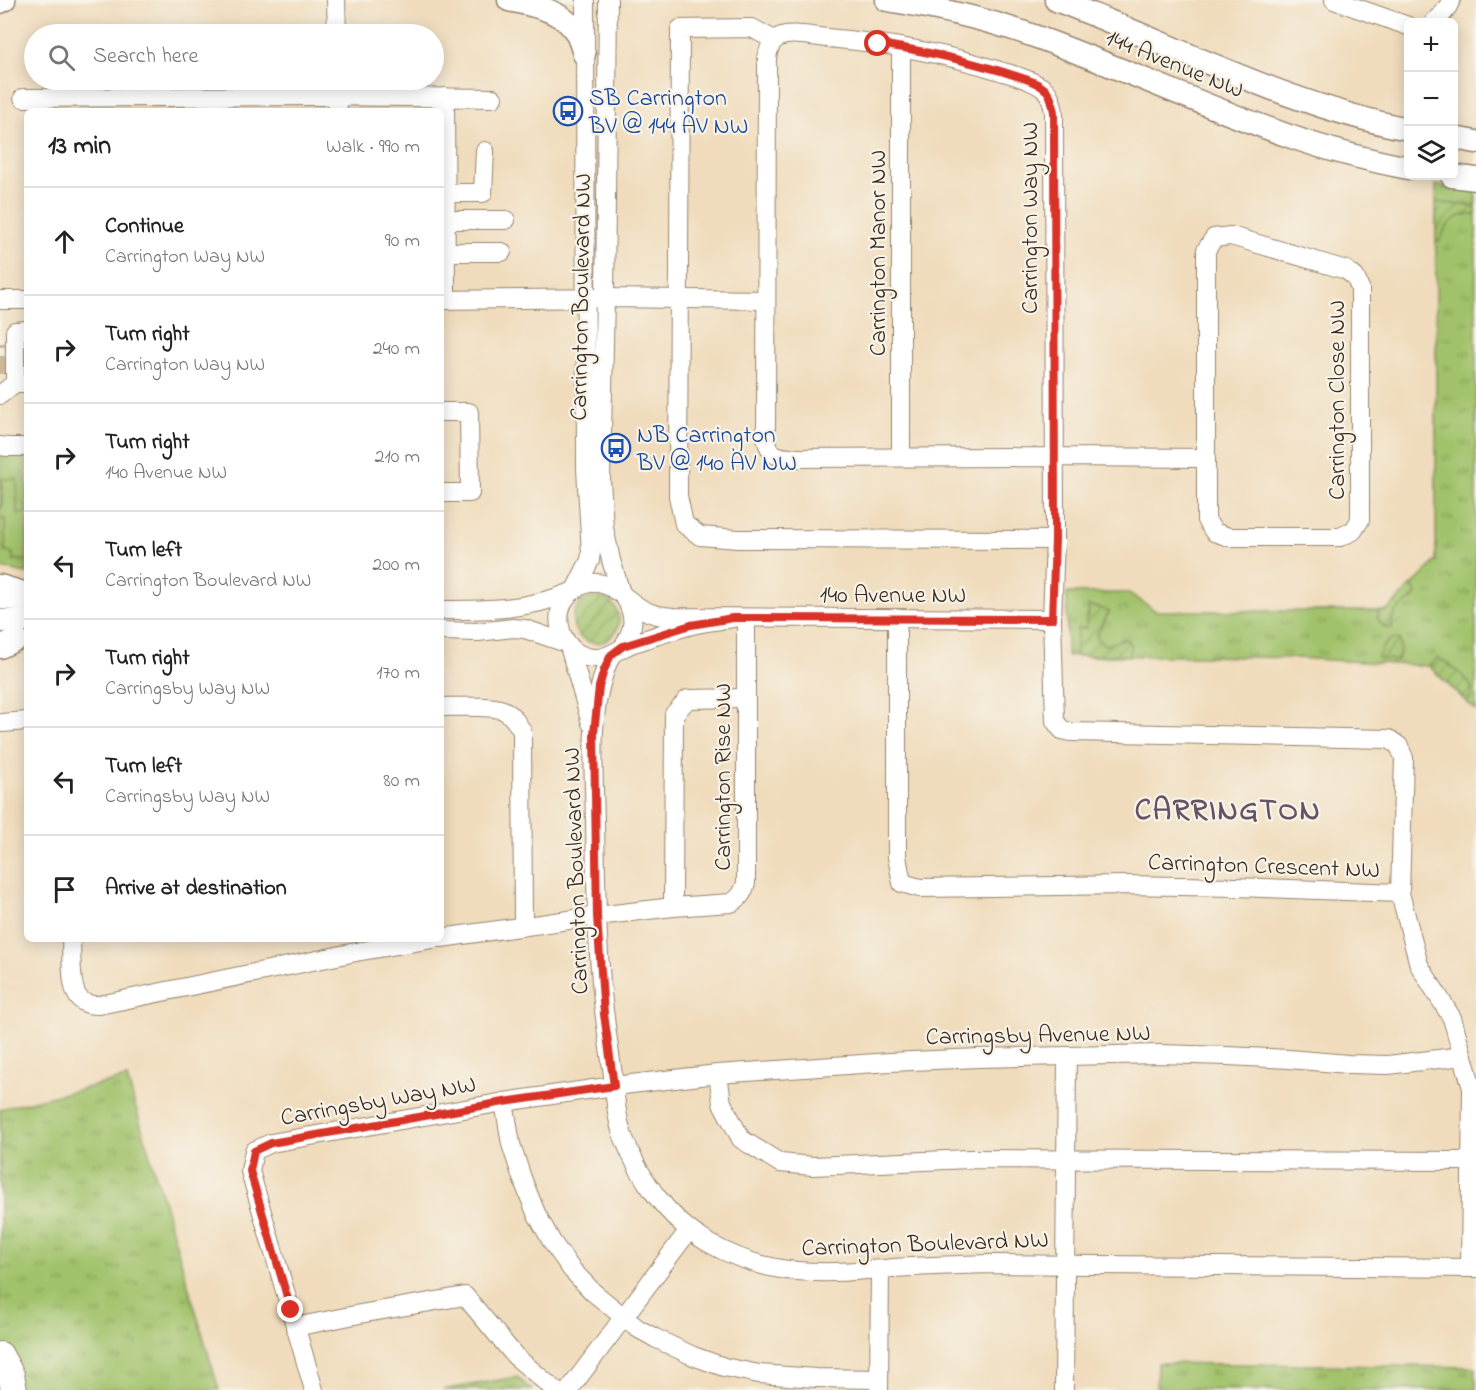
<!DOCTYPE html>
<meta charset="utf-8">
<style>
:root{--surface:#fff;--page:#f2f2f2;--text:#222;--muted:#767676;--line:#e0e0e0}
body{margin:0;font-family:"Indie Flower",sans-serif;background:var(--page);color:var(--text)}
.controls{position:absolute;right:18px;top:18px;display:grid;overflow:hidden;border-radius:9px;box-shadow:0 3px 15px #0003}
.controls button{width:54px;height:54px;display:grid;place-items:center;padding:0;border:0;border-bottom:2px solid var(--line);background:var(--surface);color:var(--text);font:30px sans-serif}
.stop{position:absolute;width:18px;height:18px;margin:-14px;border:4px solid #d93025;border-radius:50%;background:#fff}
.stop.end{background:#d93025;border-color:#fff;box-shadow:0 2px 6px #0008}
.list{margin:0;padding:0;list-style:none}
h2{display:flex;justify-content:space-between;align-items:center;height:78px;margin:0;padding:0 24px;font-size:26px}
h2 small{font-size:20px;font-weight:400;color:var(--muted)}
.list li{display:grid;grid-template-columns:39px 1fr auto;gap:18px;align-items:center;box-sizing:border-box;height:108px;padding:0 24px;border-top:2px solid var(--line)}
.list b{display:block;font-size:22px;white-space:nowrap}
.list p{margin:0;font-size:20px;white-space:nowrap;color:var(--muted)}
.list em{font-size:20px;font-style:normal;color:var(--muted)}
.icon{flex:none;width:33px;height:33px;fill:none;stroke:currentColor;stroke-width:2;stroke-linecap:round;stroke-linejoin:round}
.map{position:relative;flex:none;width:1476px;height:1390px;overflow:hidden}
.search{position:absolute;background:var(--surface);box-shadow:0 3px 15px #0003;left:24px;top:24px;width:420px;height:66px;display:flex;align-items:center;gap:15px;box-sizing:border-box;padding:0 21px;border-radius:33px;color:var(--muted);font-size:22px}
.panel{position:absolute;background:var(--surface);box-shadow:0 3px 15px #0003;left:24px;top:108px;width:420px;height:834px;border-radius:9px}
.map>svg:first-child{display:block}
.grass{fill:url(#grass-tufts);stroke:#6e7644;stroke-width:1.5}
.garden{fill:url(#garden-furrows);stroke:#6e7644;stroke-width:1.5}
.pitch{fill:#a1c26a;stroke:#6e7644;stroke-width:1.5}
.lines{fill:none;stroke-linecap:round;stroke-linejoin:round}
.minor-tunnel{stroke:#ccb89c;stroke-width:18;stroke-dasharray:18 9;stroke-linecap:butt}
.minor-casing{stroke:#96836d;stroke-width:20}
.major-casing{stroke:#96836d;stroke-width:25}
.highway-casing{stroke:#96836d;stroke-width:28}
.minor{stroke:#fff;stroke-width:18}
.major{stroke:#fff;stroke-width:22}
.highway{stroke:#fff;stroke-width:26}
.route{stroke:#d93025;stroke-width:8}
.labels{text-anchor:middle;stroke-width:4.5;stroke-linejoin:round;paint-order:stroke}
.street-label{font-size:24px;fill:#3b2a1e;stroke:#f7f3e8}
.transit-label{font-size:24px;fill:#164399;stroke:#f7f3e8;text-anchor:start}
.district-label{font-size:30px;font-weight:bold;letter-spacing:1.5px;fill:#655364;stroke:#f7f3e8}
</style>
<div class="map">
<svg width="1476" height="1390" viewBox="0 0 1476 1390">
<defs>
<pattern id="grass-tufts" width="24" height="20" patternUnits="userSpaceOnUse" patternTransform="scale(1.5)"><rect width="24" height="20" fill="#a1c26a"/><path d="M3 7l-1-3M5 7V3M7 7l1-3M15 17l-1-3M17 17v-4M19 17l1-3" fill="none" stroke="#849e57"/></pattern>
<pattern id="garden-furrows" width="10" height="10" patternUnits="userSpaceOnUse" patternTransform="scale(1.5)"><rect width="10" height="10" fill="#a1c26a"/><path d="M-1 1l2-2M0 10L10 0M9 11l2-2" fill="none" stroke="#849e57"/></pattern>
</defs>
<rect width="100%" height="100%" fill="#f7f3e8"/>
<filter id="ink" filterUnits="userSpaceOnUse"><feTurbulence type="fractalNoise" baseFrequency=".0167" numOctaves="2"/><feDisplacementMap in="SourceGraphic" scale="12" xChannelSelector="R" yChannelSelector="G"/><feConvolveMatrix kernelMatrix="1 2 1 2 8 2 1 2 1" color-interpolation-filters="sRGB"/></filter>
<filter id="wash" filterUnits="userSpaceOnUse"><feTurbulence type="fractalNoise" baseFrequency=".008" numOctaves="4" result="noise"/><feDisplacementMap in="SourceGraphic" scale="24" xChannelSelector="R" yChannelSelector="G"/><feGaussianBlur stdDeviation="1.35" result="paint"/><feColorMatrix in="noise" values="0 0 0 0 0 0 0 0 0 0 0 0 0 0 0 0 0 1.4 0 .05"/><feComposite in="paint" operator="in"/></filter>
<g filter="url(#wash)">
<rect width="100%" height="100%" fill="#f0dcbc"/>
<!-- grass -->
<g class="grass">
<polygon points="1436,185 1476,191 1476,711 1429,666 1297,658 1200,656 1067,656 1067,593 1129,593 1156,611 1387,611 1436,561"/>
<polygon points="0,452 27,452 27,573 0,568"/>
<polygon points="127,1078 219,1390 0,1390 0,1109"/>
<polygon points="1157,1363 1476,1367 1476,1390 1156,1390"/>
<polygon points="517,1377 532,1390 442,1390"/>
</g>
<!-- garden -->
<g class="garden">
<path d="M1438,202L1476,207V215C1463,214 1454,216 1446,228C1443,232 1443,236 1439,241L1436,240V203Z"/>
<polygon points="1411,586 1414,589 1416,593 1414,598 1396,611 1392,620 1392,628 1384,627 1377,618 1378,612 1387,611"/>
<circle cx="596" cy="620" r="23"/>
<path d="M1089,606L1101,608L1109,612L1097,634C1096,640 1102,644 1107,645L1124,639L1127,640L1131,646L1130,655L1076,656L1077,628H1086V616H1088Z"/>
<path d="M1393,639L1400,640V651L1398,660L1395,661L1389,659H1379L1378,657C1380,650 1386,641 1393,639Z"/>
<path d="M1437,658C1446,661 1471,680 1472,690C1472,695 1471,696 1469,699L1466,701L1429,666Z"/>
</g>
<!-- pitch -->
<polygon class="pitch" points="2,479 17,479 17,514 26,513 27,488 27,560 13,560 13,553 5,552 5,519 0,519 0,507 2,507"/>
</g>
<g filter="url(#ink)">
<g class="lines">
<!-- minor-tunnel -->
<polyline class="minor-tunnel" points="2,374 3,343"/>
<!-- minor casing -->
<g class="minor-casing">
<g id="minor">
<polyline points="336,0 337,34"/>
<polyline points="608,0 605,298 601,480 604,528 611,560 621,593"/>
<polyline points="1334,0 1408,26"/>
<path d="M1434,22C1442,16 1447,10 1451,0"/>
<polyline points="774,40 752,28 680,29 678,496 684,524 700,536 738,539 1055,540"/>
<polyline points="901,48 901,457"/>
<polyline points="337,80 338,111"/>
<polyline points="445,97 446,300"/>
<polyline points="23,98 317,96 493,98"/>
<polyline points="446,193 483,193 485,151"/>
<polyline points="446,220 506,220"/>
<polygon points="1231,236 1346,270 1355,277 1360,288 1360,520 1353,531 1340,537 1229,537 1214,532 1206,520 1206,250 1214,238"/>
<polyline points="446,252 502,252"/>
<polyline points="0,300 27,300"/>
<polyline points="441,300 605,298 766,300"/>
<polyline points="15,383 15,331 27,330"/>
<polyline points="0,395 15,383 27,383"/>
<polyline points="441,412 469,412 470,493 441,493"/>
<polyline points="0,446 8,447 27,447"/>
<path d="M1206,458L1054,457L792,458C775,457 770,455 766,438L767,58C769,46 773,37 786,35C799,33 814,37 827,38C886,43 944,53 1000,71C1014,75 1030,79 1043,88C1051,94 1052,102 1054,112L1055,540L1052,619L1055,721L1062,730L1071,732L1389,739L1399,746L1404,758L1400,893L1419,965L1452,1018L1472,1088L1470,1268"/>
<polyline points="575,590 590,560 591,553 586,469 585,0"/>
<polyline points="0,600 27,601"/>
<path d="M441,610C488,610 527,610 572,592"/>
<path d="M733,618C718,621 703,622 688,626C669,631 650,638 631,644C620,648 611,657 598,658C562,660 545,611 574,590C602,570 620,596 642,609C652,615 662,616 673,617L1052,619"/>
<polyline points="897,618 897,857 902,883 920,888 1124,885 1235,887 1400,893"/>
<polyline points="441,631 478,632 513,628 525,629 566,643"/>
<polyline points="569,646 591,723"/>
<path d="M623,647C635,628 636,616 624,596"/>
<path d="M611,655C587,707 594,766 595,822C596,871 596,920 600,968C602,1002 607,1035 612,1068C615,1090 615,1115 623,1136C639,1178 668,1219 707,1242C770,1279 824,1274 894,1268C926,1266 958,1265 990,1264L1476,1268"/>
<path d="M441,707C455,707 491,705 503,710C512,714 517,723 522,731L523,925"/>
<polyline points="2,723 27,721"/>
<polyline points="673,907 674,714 688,699 746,698"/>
<path d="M441,938L597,916L673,907L731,903C740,898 743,893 746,883V618"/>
<path d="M71,939C72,954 69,991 81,1000C86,1005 93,1005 99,1005L356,952L433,939"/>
<polyline points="718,1074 722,1103 741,1139 780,1163 813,1166 969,1159 1471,1161"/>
<polyline points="504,1102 511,1144 522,1178 536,1213 552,1242 572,1270 593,1292 637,1328 655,1338 693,1356 724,1367 759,1374 816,1378 879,1379"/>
<polyline points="295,1327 360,1314 465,1296 515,1356 555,1390"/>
<polyline points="314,1390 250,1171 254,1151 271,1143 504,1102 614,1086 718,1074 890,1062 979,1058 1160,1054 1227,1056 1289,1059 1348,1064 1388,1065 1463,1056"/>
<polyline points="569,1390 689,1230"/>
<polyline points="879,1390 880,1270"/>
<polyline points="1064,1390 1067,1056"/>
</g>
</g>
<!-- major casing -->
<g class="major-casing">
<g id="major">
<path d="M509,0C531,5 558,9 573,28C579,35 581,45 584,54"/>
<path d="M887,0C937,8 986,19 1034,36C1120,67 1203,106 1289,136C1328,150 1368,160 1408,168"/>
<path d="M1056,0C1172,44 1286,105 1408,129"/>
<polyline points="0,2 4,0"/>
<polyline points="1454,138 1476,142"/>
<polyline points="1452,176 1476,179"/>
<polyline points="0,586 27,594"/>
<polyline points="0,621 27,620"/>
<polyline points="0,647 17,639"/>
</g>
</g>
<!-- highway casing -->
<g class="highway-casing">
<polyline id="highway" points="0,1355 11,1375 14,1390"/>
</g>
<!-- minor -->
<use href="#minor" class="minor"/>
<!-- major -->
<use href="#major" class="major"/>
<!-- highway -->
<use href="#highway" class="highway"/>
</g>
</g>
<g class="lines" filter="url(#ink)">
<!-- route -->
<path class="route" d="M291,1310L250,1171L254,1151L271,1143L504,1102L614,1086L604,1014L597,916L594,733L599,687L604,670L611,655L623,646L691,625L733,618L1052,619L1055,540L1054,112C1052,104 1052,96 1046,90C1035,80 1018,77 1004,72C963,60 921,50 878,44"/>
</g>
<!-- icons -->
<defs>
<g id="bus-ring" transform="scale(1.5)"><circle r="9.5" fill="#f7f3e8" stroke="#1a4fb4" stroke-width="1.5"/><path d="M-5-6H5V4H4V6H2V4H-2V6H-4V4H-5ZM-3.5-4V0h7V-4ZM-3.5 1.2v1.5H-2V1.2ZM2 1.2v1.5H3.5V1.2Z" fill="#1a4fb4"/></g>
</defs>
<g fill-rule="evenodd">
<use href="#bus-ring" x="568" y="111"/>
<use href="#bus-ring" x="616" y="448"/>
</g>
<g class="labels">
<!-- street labels -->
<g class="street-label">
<text transform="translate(1175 63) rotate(22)" y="8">144 Avenue NW</text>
<text transform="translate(1029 218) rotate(-90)" y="8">Carrington Way NW</text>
<text transform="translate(877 253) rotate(-90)" y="8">Carrington Manor NW</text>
<text transform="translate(580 297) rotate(-89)" y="8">Carrington Boulevard NW</text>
<text transform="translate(1336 400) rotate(-90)" y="8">Carrington Close NW</text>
<text x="893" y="602">140 Avenue NW</text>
<text transform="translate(722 777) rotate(-90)" y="8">Carrington Rise NW</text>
<text transform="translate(1264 865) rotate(2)" y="8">Carrington Crescent NW</text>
<text transform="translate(575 871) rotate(-92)" y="8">Carrington Boulevard NW</text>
<text transform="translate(1038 1034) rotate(-1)" y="8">Carringsby Avenue NW</text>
<text transform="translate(378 1100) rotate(-10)" y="8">Carringsby Way NW</text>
<text transform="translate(925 1243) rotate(-2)" y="8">Carrington Boulevard NW</text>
</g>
<!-- transit labels -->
<g class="transit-label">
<text x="589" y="105">SB Carrington<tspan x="589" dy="28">BV @ 144 AV NW</tspan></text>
<text x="637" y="442">NB Carrington<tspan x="637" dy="28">BV @ 140 AV NW</tspan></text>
</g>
<!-- district labels -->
<g class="district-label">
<text x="1228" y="819">CARRINGTON</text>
</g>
</g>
</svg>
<div class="controls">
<button>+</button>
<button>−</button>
<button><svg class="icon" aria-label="layers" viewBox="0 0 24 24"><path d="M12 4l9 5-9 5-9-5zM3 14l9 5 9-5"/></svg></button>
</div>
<div class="stop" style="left:878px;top:44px"></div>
<div class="stop end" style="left:291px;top:1310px"></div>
<div class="search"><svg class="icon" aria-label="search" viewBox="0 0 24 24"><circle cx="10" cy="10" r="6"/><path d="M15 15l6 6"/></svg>Search here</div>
<section class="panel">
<h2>13 min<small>Walk · 990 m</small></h2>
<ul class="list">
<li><svg class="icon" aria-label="ahead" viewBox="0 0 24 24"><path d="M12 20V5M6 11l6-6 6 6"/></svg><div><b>Continue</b><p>Carrington Way NW</p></div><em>90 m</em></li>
<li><svg class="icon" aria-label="right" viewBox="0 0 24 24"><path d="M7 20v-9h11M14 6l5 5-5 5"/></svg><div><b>Turn right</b><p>Carrington Way NW</p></div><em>240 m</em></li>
<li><svg class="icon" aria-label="right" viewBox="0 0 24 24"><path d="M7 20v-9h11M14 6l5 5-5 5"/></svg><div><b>Turn right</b><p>140 Avenue NW</p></div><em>210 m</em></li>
<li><svg class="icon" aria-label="left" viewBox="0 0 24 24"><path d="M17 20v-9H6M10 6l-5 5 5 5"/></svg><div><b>Turn left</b><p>Carrington Boulevard NW</p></div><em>200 m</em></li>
<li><svg class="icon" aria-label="right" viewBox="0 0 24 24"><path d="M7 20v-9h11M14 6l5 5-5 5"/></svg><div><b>Turn right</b><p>Carringsby Way NW</p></div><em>170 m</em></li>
<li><svg class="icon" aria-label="left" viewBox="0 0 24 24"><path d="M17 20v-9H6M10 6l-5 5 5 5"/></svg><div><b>Turn left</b><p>Carringsby Way NW</p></div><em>80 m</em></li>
<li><svg class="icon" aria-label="arrive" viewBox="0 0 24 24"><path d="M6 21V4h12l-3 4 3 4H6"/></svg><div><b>Arrive at destination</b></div></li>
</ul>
</section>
</div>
